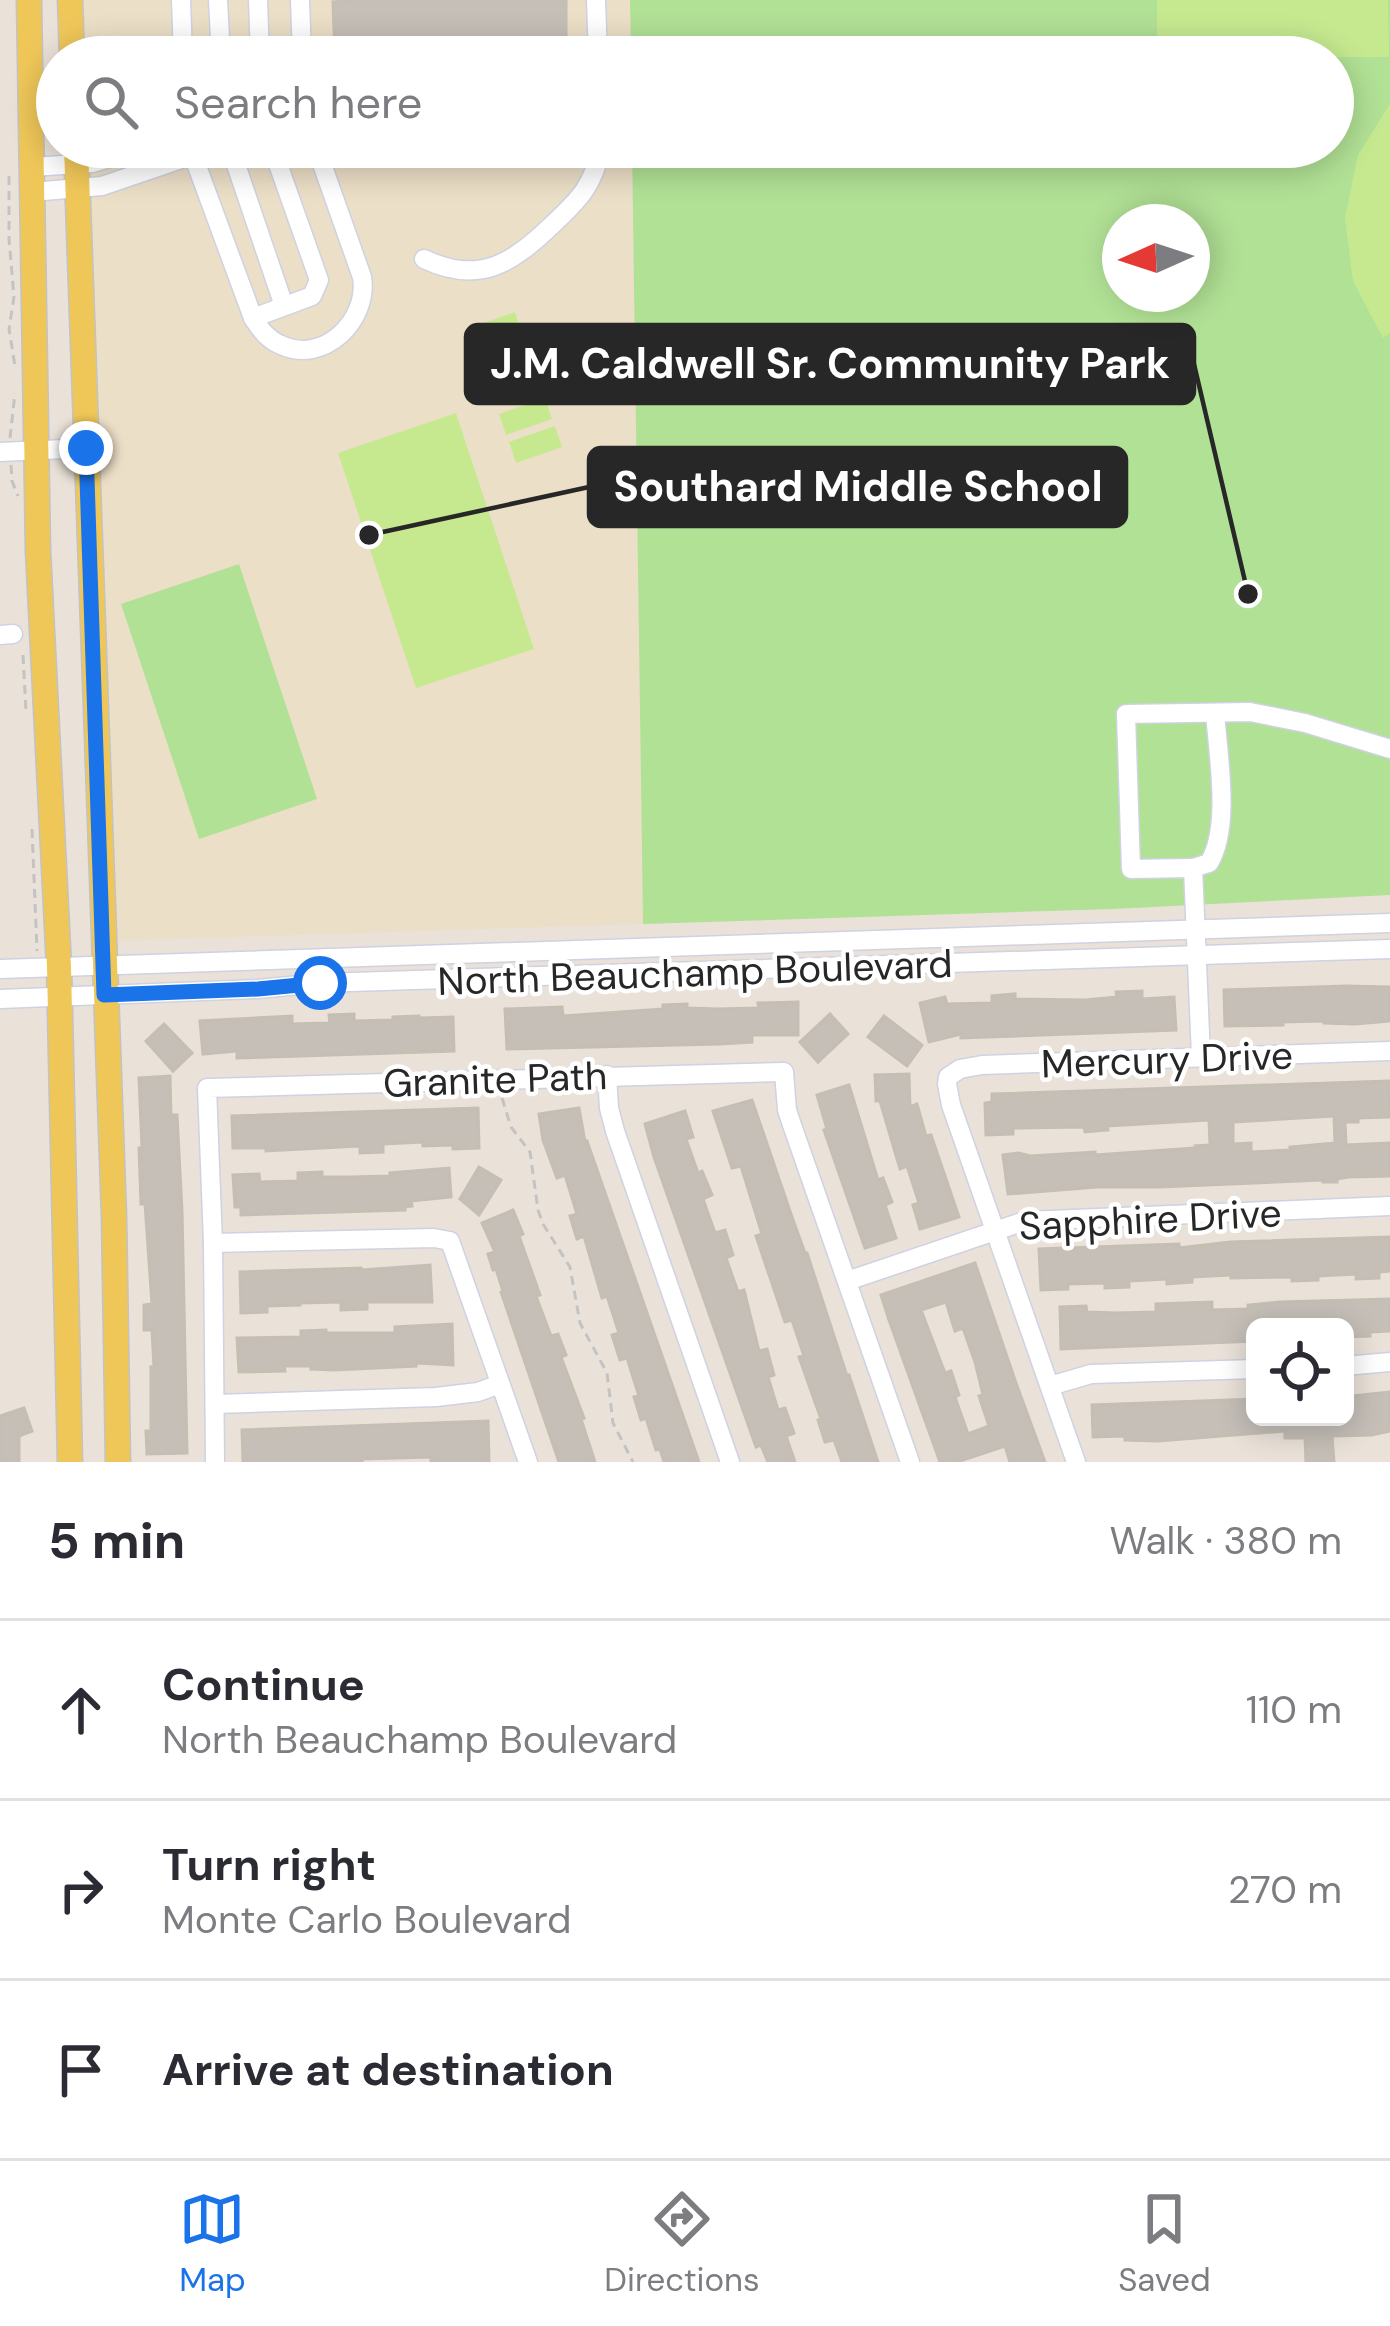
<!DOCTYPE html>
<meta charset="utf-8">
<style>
:root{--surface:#fff;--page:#f7f7f7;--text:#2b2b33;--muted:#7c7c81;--line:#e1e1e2;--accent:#1a73e8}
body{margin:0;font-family:"DM Sans",sans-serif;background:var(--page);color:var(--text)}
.controls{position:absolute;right:36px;bottom:36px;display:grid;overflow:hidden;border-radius:18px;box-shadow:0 6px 30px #0003}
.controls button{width:108px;height:108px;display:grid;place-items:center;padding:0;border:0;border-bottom:3px solid var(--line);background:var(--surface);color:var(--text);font:60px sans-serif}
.compass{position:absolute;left:1102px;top:204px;width:108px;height:108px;border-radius:50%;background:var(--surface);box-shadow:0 6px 30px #0003;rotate:267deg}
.stop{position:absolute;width:36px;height:36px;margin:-27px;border:9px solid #1a73e8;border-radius:50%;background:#fff}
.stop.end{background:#1a73e8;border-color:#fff;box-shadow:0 3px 12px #0008}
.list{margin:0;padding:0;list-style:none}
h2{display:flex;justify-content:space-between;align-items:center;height:156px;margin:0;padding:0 48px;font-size:51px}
h2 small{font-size:39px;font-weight:400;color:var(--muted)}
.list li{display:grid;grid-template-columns:78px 1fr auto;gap:36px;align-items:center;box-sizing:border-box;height:180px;padding:0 48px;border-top:3px solid var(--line)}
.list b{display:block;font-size:45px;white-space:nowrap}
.list p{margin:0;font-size:39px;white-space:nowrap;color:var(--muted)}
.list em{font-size:39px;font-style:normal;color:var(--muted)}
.icon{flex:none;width:66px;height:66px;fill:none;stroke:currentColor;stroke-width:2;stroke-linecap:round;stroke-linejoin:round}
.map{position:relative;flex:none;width:1390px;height:1462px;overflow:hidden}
.search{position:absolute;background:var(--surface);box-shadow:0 6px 30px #0003;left:36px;right:36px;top:36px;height:132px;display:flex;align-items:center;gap:30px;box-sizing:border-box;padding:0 42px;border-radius:66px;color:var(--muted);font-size:45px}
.sheet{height:696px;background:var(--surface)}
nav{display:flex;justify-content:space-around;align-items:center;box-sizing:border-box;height:168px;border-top:3px solid var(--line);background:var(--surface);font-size:33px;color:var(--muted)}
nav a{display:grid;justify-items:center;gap:6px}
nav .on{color:var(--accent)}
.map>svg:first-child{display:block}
.education{fill:#ecdfc7}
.green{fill:#b1e195;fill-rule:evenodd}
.pitch{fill:#c6e990}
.building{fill:#c5bfb8;stroke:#c5beb3;stroke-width:3;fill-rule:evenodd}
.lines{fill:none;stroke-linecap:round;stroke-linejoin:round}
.minor-casing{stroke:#ced2e1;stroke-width:21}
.major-casing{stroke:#c3c3c3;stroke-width:27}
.path{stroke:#c3c3c3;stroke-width:3;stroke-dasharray:9 6;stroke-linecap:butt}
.minor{stroke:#fff;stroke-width:18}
.major{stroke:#efc759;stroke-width:24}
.route{stroke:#1a73e8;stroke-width:15}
.labels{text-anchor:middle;stroke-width:9;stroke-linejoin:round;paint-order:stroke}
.street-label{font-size:39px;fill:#272727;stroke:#fff}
.leader{fill:none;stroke:#272727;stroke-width:4.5}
.callout-dot{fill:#272727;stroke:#fff;stroke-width:4.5}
.callout{fill:#272727;stroke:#272727;stroke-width:4.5}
.callout-label{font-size:42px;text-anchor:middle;font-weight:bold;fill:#fff}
</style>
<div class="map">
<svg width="1390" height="1462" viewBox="0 0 1390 1462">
<rect width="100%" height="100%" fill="#eae2d9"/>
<!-- education -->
<g class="education">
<polygon points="80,0 630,0 631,57 82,57"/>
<polygon points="85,147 632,147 643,924 117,941"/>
</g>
<!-- green -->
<g class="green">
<path d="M630,0H1390V895L1114,909L643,924L632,147H1333V57H631ZM1120,222H1192V294H1120Z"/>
<polygon points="239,564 317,799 199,839 121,604"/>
</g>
<!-- pitch -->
<g class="pitch">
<polygon points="1157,0 1388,0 1389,57 1157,57"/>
<polygon points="1390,104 1390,333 1383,338 1353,281 1345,218 1358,155"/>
<polygon points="515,312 522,333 477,349 469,328"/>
<polygon points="545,398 552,419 506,435 499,414"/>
<polygon points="456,413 534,649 416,688 338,453"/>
<polygon points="555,426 562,447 516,463 509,442"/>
</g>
<!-- building -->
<g class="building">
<polygon points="362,0 566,0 566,57 335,57 333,2"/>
<polygon points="466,147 554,147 555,160 467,162"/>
<polygon points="1346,986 1390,987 1390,1021 1355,1024 1324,1023 1323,1021 1283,1022 1283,1025 1225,1026 1224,990"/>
<polygon points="1142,991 1142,999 1174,997 1176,1030 961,1038 961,1034 929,1042 920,1003 945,997 947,1004 992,1003 992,996 1015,994 1015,999 1085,1000 1117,997 1116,992"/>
<polygon points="798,1002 798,1035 752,1035 752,1042 720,1044 507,1049 505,1009 562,1007 563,1016 663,1009 663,1005 687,1004 687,1008 719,1009 759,1008 758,1003"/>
<polygon points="354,1014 354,1021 393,1020 393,1017 419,1016 419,1018 453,1017 454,1051 237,1058 237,1051 203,1054 200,1021 292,1016 292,1024 330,1023 329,1015"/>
<polygon points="830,1014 848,1034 818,1062 800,1042"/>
<polygon points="884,1016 922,1045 907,1066 868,1037"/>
<polygon points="164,1024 192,1053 173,1071 146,1041"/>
<polygon points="909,1074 910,1107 917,1104 926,1136 931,1135 959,1217 920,1229 913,1205 919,1203 907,1166 900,1169 880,1101 876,1101 875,1075"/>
<polygon points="170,1076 171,1115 177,1115 182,1211 187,1453 147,1454 146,1431 151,1431 151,1367 154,1367 152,1330 144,1330 144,1305 152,1304 145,1204 141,1204 139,1148 142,1148 139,1078"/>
<path d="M1389,1081L1390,1117L1358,1118V1122H1345L1346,1145L1390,1143V1176L1348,1177L1337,1179V1182H1323V1180L1160,1187H1097L1008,1194L1003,1155L1019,1153L1030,1156L1095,1152V1155L1195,1148V1146L1210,1145L1209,1120L1107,1126L1108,1130L1085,1132L1084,1127L1013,1128V1134L986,1135L985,1103L992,1102V1094ZM1334,1116L1335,1143L1290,1147V1150L1251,1152V1143L1233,1144V1122Z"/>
<polygon points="849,1085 878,1180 883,1178 892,1202 885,1205 896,1238 865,1248 824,1130 827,1129 817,1095"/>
<polygon points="752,1100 792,1217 805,1253 807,1253 847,1376 849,1375 878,1462 842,1462 834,1440 825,1442 818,1420 821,1419 799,1357 804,1356 792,1320 785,1322 756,1236 762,1234 741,1166 732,1168 713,1111"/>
<polygon points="478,1108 479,1148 453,1149 453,1145 423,1146 423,1142 383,1144 383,1152 360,1153 360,1146 266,1151 266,1148 233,1148 232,1116"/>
<polygon points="579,1108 585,1142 587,1141 699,1462 664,1462 660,1449 656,1450 646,1418 641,1420 634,1397 639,1396 627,1358 620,1360 612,1335 619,1333 607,1296 602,1298 584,1236 577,1239 570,1216 577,1214 565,1175 557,1178 543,1140 539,1114"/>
<polygon points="685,1111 693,1137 686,1139 698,1173 702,1171 712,1195 703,1199 715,1233 725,1230 733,1255 726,1258 738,1292 744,1290 759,1351 767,1349 774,1375 768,1377 778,1410 785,1408 794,1433 786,1436 795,1462 768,1462 761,1445 756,1447 654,1157 645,1124"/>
<polygon points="479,1167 501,1180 479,1215 460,1199"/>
<polygon points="449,1168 451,1197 411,1201 412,1206 405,1207 405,1210 241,1215 241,1207 235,1207 233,1175 259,1174 260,1182 298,1181 298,1173 322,1172 322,1177 352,1177 390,1176 390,1173"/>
<polygon points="513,1210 523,1234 519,1236 540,1295 536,1296 551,1336 558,1334 566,1355 561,1357 584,1418 581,1419 595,1462 559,1462 501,1292 503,1291 496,1269 493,1270 488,1254 495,1252 482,1223"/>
<polygon points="1390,1237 1390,1271 1379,1272 1379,1278 1356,1279 1356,1274 1318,1276 1318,1280 1292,1281 1292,1277 1231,1278 1231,1275 1192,1277 1192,1282 1167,1284 1167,1279 1129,1281 1129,1287 1105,1288 1105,1283 1068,1284 1068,1289 1041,1290 1039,1249 1179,1244 1179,1248 1230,1242"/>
<path d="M975,1263L1016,1383L1045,1462H1010L1005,1446L957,1462H940L889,1320L881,1295ZM946,1302L955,1331L963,1328L975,1362L983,1395L979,1396L989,1426L968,1434L955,1397L959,1395L951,1371L945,1373L921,1310Z"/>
<polygon points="430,1265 432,1302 367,1302 367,1309 341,1310 341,1302 300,1303 300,1305 267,1306 267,1312 241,1313 240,1272 361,1268 361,1270"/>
<polygon points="1390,1299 1390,1331 1370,1332 1370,1336 1345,1337 1345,1327 1255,1327 1255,1341 1061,1349 1060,1307 1086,1306 1087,1312 1117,1313 1156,1312 1156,1304 1212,1302 1212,1310 1248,1309 1248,1305 1280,1302"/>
<polygon points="452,1324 453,1365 416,1363 416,1366 334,1370 311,1369 311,1366 284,1366 285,1371 239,1372 237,1338 301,1337 301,1331 326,1330 326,1333 395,1333 395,1327"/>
<polygon points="1390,1392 1390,1431 1372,1435 1332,1436 1334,1462 1306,1462 1305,1438 1285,1438 1285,1431 1158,1441 1125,1440 1125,1436 1093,1437 1092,1405 1255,1399 1255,1417 1345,1417 1345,1404 1351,1404 1351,1396"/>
<polygon points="24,1408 32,1431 19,1436 19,1462 0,1462 0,1416"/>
<polygon points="488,1421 489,1462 431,1462 431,1457 362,1459 362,1462 243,1462 242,1430"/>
</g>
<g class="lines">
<!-- minor casing -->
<g class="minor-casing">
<g id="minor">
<polyline points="181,0 183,57"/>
<polyline points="218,0 221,57"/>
<polyline points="258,0 260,57"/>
<polyline points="300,0 302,57"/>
<polyline points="596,0 598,57"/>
<path d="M190,147L253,318C260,329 268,340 281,345C324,365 369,320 362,277L316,147"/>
<polyline points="230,147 284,306"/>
<polyline points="32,167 93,163 146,147"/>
<polyline points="32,192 102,186 193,155"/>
<path d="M424,259C479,285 511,264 551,226C579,200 594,185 601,147"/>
<polyline points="253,318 312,296 319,280 272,147"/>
<polyline points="0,452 86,448"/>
<polyline points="0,635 13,634"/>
<path d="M1193,868L1209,863C1231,827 1218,755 1215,713"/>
<polyline points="0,969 1390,923"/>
<polyline points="0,999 258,989 320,983 1390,949"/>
<polyline points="1201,1057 1193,868 1131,869 1126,714 1250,712 1305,723 1390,749"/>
<polyline points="607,1075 609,1108 615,1131 730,1462"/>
<polyline points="213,1243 434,1238 450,1241 528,1462"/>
<polyline points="847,1281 1025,1221 1390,1206"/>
<polyline points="1345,1366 1390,1362"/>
<polyline points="1050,1386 1091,1374 1255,1369"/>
<polyline points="215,1404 436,1397 478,1392 500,1384"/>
<polyline points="215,1462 213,1243 207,1088 784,1072 787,1110 792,1125 910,1462"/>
<polyline points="1076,1462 951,1105 947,1084 948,1077 960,1069 982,1065 1390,1051"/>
</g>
</g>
<!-- major casing -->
<g class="major-casing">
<g id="major">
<polyline points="29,0 38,551 59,967 70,1462"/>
<polyline points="70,0 72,57"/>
<polyline points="76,147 114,1216 118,1462"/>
</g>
</g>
<!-- path -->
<g class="path">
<polyline points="9,176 9,239 14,297 9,329 15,366"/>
<polyline points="10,438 15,393"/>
<polyline points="11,465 12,481 18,496"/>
<polyline points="23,655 26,711"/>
<polyline points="32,829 37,951"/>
<polyline points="502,1098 511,1127 530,1152 538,1210 543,1224 570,1267 580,1323 607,1373 613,1423 633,1462"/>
</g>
<!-- minor -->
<use href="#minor" class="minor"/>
<!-- major -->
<use href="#major" class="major"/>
</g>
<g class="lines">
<!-- route -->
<polyline class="route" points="86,448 104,995 258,989 320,983"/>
</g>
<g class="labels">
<!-- street labels -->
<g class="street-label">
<text transform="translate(695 972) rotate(-2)" y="14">North Beauchamp Boulevard</text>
<text transform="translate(1167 1059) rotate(-2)" y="14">Mercury Drive</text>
<text transform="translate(495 1079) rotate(-2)" y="14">Granite Path</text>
<text transform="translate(1150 1219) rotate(-3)" y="14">Sapphire Drive</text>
</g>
</g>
<!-- callouts -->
<path class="leader" d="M1248 594L1194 364M369 535L589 487"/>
<g class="callout-dot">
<circle cx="1248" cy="594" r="12"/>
<circle cx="369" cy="535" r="12"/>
</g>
<g class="callout">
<rect x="466" y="325" width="728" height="78" rx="12"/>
<rect x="589" y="448" width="537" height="78" rx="12"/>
</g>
<g class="callout-label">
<text x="830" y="378">J.M. Caldwell Sr. Community Park</text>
<text x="858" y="501">Southard Middle School</text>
</g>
</svg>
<div class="controls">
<button><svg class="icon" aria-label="locate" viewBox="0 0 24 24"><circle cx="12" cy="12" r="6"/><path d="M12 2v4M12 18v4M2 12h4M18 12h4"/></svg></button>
</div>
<svg class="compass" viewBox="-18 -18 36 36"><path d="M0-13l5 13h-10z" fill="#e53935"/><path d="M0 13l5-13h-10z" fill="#7c7c81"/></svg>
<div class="stop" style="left:320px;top:983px"></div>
<div class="stop end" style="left:86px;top:448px"></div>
<div class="search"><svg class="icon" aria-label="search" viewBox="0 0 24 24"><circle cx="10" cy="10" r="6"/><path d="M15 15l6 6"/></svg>Search here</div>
</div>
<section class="sheet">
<h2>5 min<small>Walk · 380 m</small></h2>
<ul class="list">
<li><svg class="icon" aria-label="ahead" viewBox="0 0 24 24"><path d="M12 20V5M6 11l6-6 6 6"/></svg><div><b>Continue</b><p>North Beauchamp Boulevard</p></div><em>110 m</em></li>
<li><svg class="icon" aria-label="right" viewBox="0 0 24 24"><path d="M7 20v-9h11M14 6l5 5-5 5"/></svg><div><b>Turn right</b><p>Monte Carlo Boulevard</p></div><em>270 m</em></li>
<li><svg class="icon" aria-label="arrive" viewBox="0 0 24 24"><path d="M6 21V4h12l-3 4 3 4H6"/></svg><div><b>Arrive at destination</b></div></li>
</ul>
</section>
<nav>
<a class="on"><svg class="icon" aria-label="map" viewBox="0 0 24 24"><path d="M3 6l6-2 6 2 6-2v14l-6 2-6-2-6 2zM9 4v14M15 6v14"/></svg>Map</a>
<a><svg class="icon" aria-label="directions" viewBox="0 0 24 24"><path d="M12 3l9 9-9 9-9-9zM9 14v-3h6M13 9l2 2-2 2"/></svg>Directions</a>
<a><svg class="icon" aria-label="saved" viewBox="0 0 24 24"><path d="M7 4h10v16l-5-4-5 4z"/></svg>Saved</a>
</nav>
